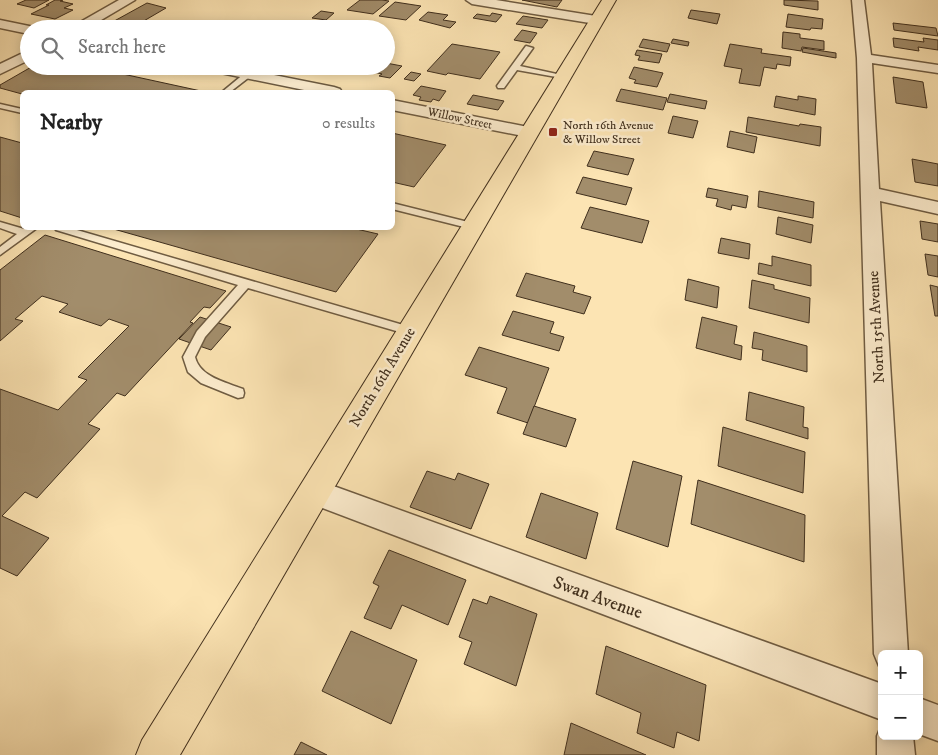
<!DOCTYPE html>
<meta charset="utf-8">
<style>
:root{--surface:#fff;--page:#f6f6f6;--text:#222;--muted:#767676;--line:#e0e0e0}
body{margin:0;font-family:"IM FELL DW Pica",serif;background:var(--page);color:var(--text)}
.controls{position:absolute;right:15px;bottom:15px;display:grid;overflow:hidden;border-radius:8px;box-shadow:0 2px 12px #0003}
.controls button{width:45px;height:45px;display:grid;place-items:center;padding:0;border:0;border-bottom:1px solid var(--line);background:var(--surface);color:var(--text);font:25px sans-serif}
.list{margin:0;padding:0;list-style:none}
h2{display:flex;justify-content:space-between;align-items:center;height:65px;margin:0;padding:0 20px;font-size:21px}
h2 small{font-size:16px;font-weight:400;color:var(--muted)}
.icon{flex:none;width:28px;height:28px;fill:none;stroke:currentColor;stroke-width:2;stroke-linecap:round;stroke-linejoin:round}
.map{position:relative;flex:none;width:938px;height:755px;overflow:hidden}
.search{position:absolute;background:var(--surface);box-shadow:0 2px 12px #0003;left:20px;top:20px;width:375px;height:55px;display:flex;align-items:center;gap:12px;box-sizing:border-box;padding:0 18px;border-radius:28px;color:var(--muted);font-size:19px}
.panel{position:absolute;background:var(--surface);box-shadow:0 2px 12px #0003;left:20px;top:90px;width:375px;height:140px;border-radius:8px}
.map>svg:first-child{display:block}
.building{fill:#a28d6b;stroke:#402f1d}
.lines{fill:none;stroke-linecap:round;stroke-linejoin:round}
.lane-casing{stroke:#6f5c42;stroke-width:3}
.street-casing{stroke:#6f5c42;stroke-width:3}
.primary-casing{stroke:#402f1d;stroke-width:2}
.lane{fill:#fdedce;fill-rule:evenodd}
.street{fill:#fdedce;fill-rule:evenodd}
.primary{fill:#fce4b3;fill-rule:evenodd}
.poi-dot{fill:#8f2418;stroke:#fdedce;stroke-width:2}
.labels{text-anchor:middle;stroke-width:5;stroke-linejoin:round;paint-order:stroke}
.far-street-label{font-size:12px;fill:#402f1d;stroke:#fdedce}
.far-poi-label{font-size:12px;fill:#402f1d;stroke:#fdedce;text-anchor:start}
.street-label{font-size:15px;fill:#402f1d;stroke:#fdedce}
.near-street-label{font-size:18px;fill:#402f1d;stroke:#fdedce}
</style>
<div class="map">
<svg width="938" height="755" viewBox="0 0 938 755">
<rect width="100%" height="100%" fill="#fce4b3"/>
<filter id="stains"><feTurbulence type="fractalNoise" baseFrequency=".004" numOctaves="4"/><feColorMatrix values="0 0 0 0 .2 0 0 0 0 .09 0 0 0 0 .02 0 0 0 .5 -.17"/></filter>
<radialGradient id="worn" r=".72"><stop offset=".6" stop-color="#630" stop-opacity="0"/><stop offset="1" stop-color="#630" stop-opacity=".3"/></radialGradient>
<!-- building -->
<g class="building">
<polygon points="26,0 49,0 34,8 17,4"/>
<polygon points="63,0 60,1 73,4 64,8 73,10 55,19 31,14 49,5 46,5 55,0"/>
<polygon points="360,0 382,0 389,1 373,14 347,10"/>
<polygon points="522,0 562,0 557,7"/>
<polygon points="784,0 818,1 818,10 784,5"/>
<polygon points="395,2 421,6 406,20 379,16"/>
<polygon points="147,3 166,8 130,29 107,25"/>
<polygon points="691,10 720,14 717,24 688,18"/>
<polygon points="321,11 334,13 326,20 312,18"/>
<polygon points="428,12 448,15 443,20 456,22 450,28 419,20"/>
<polygon points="492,13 502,15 496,22 473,18 477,14 490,16"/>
<polygon points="788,14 823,19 822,29 811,28 810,30 786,27"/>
<polygon points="523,16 548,20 542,28 516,24"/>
<polygon points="152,21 179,26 174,29 138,29"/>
<polygon points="893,23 936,28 938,36 894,30"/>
<polygon points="196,24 214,28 189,29"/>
<polygon points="522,30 537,33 530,43 514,40"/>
<polygon points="783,32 800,34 800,38 824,41 824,50 802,47 801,51 782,48"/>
<polygon points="893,38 924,42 923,38 938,40 938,50 918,47 919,51 894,47"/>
<polygon points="643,39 670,44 667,52 639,47"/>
<polygon points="673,39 689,42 688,46 671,43"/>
<polygon points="452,44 500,52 480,79 448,73 446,75 427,71"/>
<polygon points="730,44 762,49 761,53 791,57 790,66 777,64 776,69 764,67 760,86 739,83 742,69 724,66"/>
<polygon points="803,48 836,53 836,58 802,52"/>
<polygon points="637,50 662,54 659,63 638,60 640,56 635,55"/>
<polygon points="386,63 402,66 390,78 379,76 382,74 365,70 369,66 386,66"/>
<polygon points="33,66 86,66 201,91 22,94 0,88 0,85"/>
<polygon points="634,67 663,73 657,87 634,83 636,80 629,78"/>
<polygon points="411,72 421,74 414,81 404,79"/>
<polygon points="893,77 923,82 927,108 896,103"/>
<polygon points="421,86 446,91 439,101 433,99 431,102 419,100 421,97 413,95"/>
<polygon points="621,89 667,98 663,110 616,101"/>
<polygon points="670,94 707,101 705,109 667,102"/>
<polygon points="473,95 504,101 498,110 467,104"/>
<polygon points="776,96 798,100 798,96 816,99 815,115 774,107"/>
<polygon points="673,116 698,121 693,138 668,133"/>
<polygon points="748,117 799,126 800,124 821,127 820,146 746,132"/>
<polygon points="730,131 757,137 754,153 727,147"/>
<polygon points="392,133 446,145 414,187 392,182"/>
<polygon points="0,137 22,143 22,218 0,211"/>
<polygon points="594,151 634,159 628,175 587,166"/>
<polygon points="912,159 938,164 938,186 915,182"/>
<polygon points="583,177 632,188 626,205 576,193"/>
<polygon points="708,188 748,196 746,208 732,205 731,210 716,206 718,199 706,197"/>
<polygon points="759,191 814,202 813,218 758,207"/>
<polygon points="590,207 649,221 642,243 581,228"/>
<polygon points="778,217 813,225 811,243 776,234"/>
<polygon points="920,221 938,224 938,242 922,239"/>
<polygon points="110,228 352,228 378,234 336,292"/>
<polygon points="45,235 226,291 210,308 204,307 190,322 193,323 125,396 117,393 88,424 100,429 37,498 25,492 2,516 49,538 17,576 0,568 0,389 58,410 87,380 78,377 129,326 109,319 101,326 59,312 68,304 42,296 15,319 23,321 0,341 0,270"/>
<polygon points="721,238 750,244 749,259 718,253"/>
<polygon points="925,254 938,256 938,277 928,275"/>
<polygon points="772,256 811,265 811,286 758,274 759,263 772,266"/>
<polygon points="526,273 575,286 573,292 591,297 584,314 516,296"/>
<polygon points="688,279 719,287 717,308 685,300"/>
<polygon points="752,280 774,285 774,289 810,298 809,323 749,308"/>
<polygon points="930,285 938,287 938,316 935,316"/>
<polygon points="513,311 554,322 550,333 564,337 559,351 502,335"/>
<polygon points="200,317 231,327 211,350 179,339"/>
<polygon points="702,317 737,326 734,344 742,346 741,360 696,348"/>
<polygon points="754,332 807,346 807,372 762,360 763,350 752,348"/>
<polygon points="479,347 549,368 528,423 497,413 507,388 465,375"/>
<polygon points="749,392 804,407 803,427 808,428 808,439 746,420"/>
<polygon points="534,406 576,419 566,447 523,434"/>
<polygon points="723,427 805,452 803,493 718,466"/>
<polygon points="633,461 682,476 668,547 616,529"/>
<polygon points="427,471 455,480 458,473 489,484 471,529 410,507"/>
<polygon points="698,480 805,515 804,562 691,524"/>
<polygon points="541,493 598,513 586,559 526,537"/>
<polygon points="389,550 466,580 448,625 402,605 391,629 364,618 379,586 373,583"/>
<polygon points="490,596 537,614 516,686 464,664 472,642 459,637 473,599 487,604"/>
<polygon points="351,631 417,660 391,724 322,691"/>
<polygon points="606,646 706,685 699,741 677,732 674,748 637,733 641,713 596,694"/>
<polygon points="571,723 646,755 564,755"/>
<polygon points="301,742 327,755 294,755"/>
</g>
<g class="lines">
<!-- lane casing -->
<g class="lane-casing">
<g id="lane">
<polygon points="526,46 533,48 520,66 566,76 562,78 517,70 504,88 498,88 497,86"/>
<polygon points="245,73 252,75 230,92 222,92"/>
<polygon points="0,104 22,109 22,113 0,108"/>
<polygon points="392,203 476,224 477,226 472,229 392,209"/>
<polygon points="0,222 24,229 37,228 0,255 0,247 17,234 0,228"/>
<path d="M55,228H70L410,327L416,331L410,335L248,288L205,337L195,357C200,377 225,382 243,389L244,393L243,397L238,398L201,383L188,372L183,357L197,331L238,285L56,230Z"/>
</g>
</g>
<!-- street casing -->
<g class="street-casing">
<g id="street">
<polygon points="119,0 135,0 86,29 68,29"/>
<polygon points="466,0 496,0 596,16 603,20 596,24 472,4"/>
<polygon points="852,0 864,0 871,55 938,65 938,73 872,63 879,189 938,202 938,214 880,201 908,654 882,654 882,667 879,666 874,654 857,58"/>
<polygon points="0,20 34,27 35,29 29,29 29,34 0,28"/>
<polygon points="29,50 29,60 0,74 0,64"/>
<polygon points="199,66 229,66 334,87 340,89 342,92 314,92 206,70"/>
<polygon points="392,100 528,127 534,128 536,132 534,136 528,137 392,110"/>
<polygon points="314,479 882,684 882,720 304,501 300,492 304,483"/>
<polygon points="919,698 938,705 938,741 919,734"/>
<polygon points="882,724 882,736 913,736 915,755 877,755 877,736"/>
</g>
</g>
<!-- primary casing -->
<g class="primary-casing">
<polygon id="primary" points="602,0 616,0 180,755 136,755 142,740"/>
</g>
<!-- lane -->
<use href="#lane" class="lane"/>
<!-- street -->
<use href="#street" class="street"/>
<!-- primary -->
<use href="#primary" class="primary"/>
</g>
<!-- markers -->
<rect class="poi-dot" x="548" y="127" width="10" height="10" rx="2.5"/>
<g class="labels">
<!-- far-street labels -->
<g class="far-street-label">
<text transform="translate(460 118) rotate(12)" y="4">Willow Street</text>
</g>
<!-- far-poi labels -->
<g class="far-poi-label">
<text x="563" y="129">North 16th Avenue<tspan x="563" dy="14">&amp; Willow Street</tspan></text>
</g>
<!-- street labels -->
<g class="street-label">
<text transform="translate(876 327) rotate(-93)" y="5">North 15th Avenue</text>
<text transform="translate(382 377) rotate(-59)" y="5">North 16th Avenue</text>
</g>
<!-- near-street labels -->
<g class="near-street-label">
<text transform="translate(598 597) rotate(20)" y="6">Swan Avenue</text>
</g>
</g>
<rect width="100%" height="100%" filter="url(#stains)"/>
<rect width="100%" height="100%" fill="url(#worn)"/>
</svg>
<div class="controls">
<button>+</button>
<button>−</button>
</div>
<div class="search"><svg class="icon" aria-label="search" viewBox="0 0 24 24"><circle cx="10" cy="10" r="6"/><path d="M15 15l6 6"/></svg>Search here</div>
<section class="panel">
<h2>Nearby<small>0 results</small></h2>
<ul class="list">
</ul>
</section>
</div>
